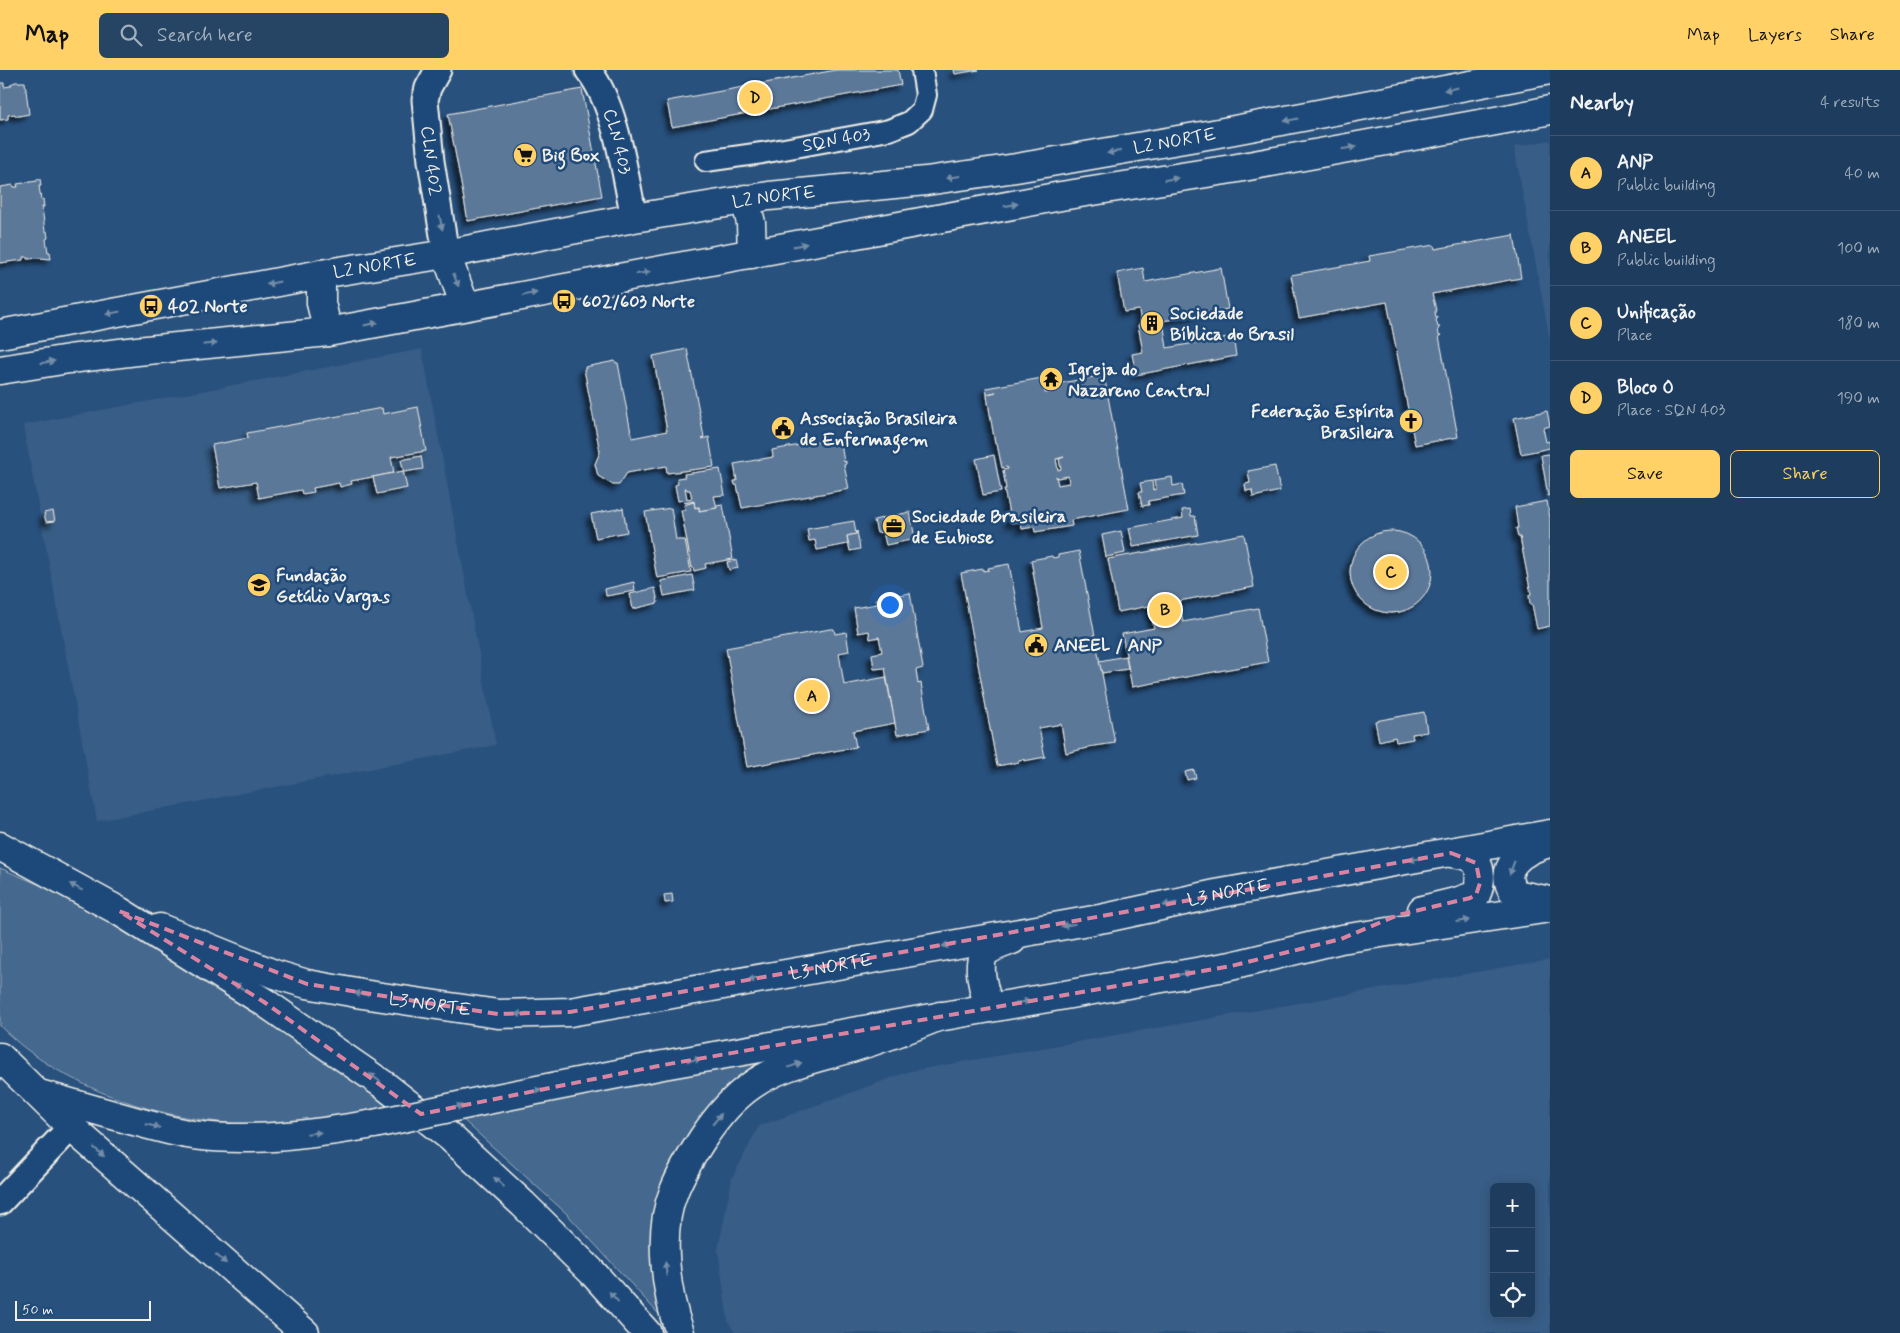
<!DOCTYPE html>
<meta charset="utf-8">
<style>
:root{--surface:#1e3d5e;--page:#264464;--text:#f1f3f6;--muted:#a1aebc;--line:#3c5673;--accent:#ffd166}
body{margin:0;font-family:Mynerve,sans-serif;background:var(--page);color:var(--text)}
.controls{position:absolute;right:15px;bottom:15px;display:grid;overflow:hidden;border-radius:8px;box-shadow:0 2px 12px #0003}
.controls button{width:45px;height:45px;display:grid;place-items:center;padding:0;border:0;border-bottom:1px solid var(--line);background:var(--surface);color:var(--text);font:25px sans-serif}
.scale{position:absolute;left:15px;bottom:12px;width:136px;box-sizing:border-box;padding-left:5px;border:2px solid #f4f1e8;border-top:0;font-size:14px;line-height:18px;white-space:nowrap;color:#f4f1e8;-webkit-text-stroke:4px #1f4a7a;paint-order:stroke}
.you{position:absolute;left:889px;top:534px;width:18px;height:18px;margin:-12px;border:4px solid #fff;border-radius:50%;background:#1a73e8;box-shadow:0 0 0 8px #1a73e833}
.badge{display:grid;place-items:center;width:32px;height:32px;border-radius:50%;background:var(--accent);color:#111;font-size:16px;font-weight:700}
.pin{position:absolute;translate:-50% -50%;border:2px solid #fff;box-shadow:0 1px 5px #0006}
.list{margin:0;padding:0;list-style:none}
h2{display:flex;justify-content:space-between;align-items:center;height:65px;margin:0;padding:0 20px;font-size:21px}
h2 small{font-size:16px;font-weight:400;color:var(--muted)}
.list li{display:grid;grid-template-columns:32px 1fr auto;gap:15px;align-items:center;box-sizing:border-box;height:75px;padding:0 20px;border-top:1px solid var(--line)}
.list b{display:block;font-size:19px;white-space:nowrap}
.list p{margin:0;font-size:16px;white-space:nowrap;color:var(--muted)}
.list em{font-size:16px;font-style:normal;color:var(--muted)}
.actions{display:flex;gap:10px;padding:15px 20px}
.actions a{flex:1;padding:11px 0;border:1px solid var(--accent);border-radius:8px;text-align:center;font-size:18px;color:var(--accent)}
.actions .main{background:var(--accent);color:#111}
.icon{flex:none;width:28px;height:28px;fill:none;stroke:currentColor;stroke-width:2;stroke-linecap:round;stroke-linejoin:round}
.map{position:relative;flex:none;width:1550px;height:1263px;overflow:hidden}
header{display:flex;align-items:center;gap:30px;box-sizing:border-box;height:70px;padding:0 25px;background:var(--accent);color:#111}
header strong{font-size:24px}
nav{display:flex;gap:28px;margin-inline-start:auto;font-size:18px}
.search{width:350px;height:45px;background:var(--page);display:flex;align-items:center;gap:12px;box-sizing:border-box;padding:0 18px;border-radius:8px;color:var(--muted);font-size:19px}
main{display:flex}
aside{flex:1;background:var(--surface)}
.map>svg:first-child{display:block}
.built{fill:#375d86;fill-rule:evenodd}
.green{fill:#45688e;stroke:#9cacbb}
.building{fill:#5b7899;stroke:#f4f1e8;fill-rule:evenodd;filter:url(#shadow)}
.lines{fill:none;stroke-linecap:round;stroke-linejoin:round}
.minor-casing{stroke:#f4f1e8;stroke-width:24}
.tertiary-casing{stroke:#f4f1e8;stroke-width:29}
.secondary-casing{stroke:#f4f1e8;stroke-width:31}
.primary-casing{stroke:#f4f1e8;stroke-width:31}
.minor{stroke:#1f4a7a;stroke-width:20}
.tertiary{stroke:#1f4a7a;stroke-width:25}
.secondary{stroke:#1f4a7a;stroke-width:28}
.primary{stroke:#1f4a7a;stroke-width:28}
.secondary-bridge-casing{stroke:#f4f1e8;stroke-width:31;stroke-linecap:butt}
.secondary-bridge{stroke:#1f4a7a;stroke-width:28}
.oneway{fill:#748da6}
.marked{fill:none;stroke:#db84a2;stroke-width:4;stroke-dasharray:10 6;stroke-linejoin:round}
.labels{text-anchor:middle;stroke-width:5;stroke-linejoin:round;paint-order:stroke}
.street-label{font-size:18px;fill:#f4f1e8;stroke:#1f4a7a}
.poi-label{font-size:18px;font-weight:bold;fill:#f4f1e8;stroke:#1f4a7a;text-anchor:start}
</style>
<header>
<strong>Map</strong>
<div class="search"><svg class="icon" aria-label="search" viewBox="0 0 24 24"><circle cx="10" cy="10" r="6"/><path d="M15 15l6 6"/></svg>Search here</div>
<nav><a>Map</a><a>Layers</a><a>Share</a></nav>
</header>
<main>
<div class="map">
<svg width="1550" height="1263" viewBox="0 0 1550 1263">
<defs>
<filter id="shadow"><feDropShadow dx="-4.5" dy="4.5" stdDeviation="2.5" flood-color="#0009"/></filter>
</defs>
<rect width="100%" height="100%" fill="#28517e"/>
<filter id="ink" filterUnits="userSpaceOnUse"><feTurbulence type="fractalNoise" baseFrequency=".02" numOctaves="2"/><feDisplacementMap in="SourceGraphic" scale="10" xChannelSelector="R" yChannelSelector="G"/><feConvolveMatrix kernelMatrix="1 2 1 2 8 2 1 2 1" color-interpolation-filters="sRGB"/></filter>
<g filter="url(#ink)">
<!-- built -->
<g class="built">
<polygon points="1550,70 1550,271 1514,77"/>
<polygon points="422,279 496,675 97,751 23,355"/>
<path d="M1550,889V1263H735L728,1251L718,1180L732,1108L759,1056L910,1001ZM1494,1117H1531V1244H1494Z"/>
</g>
<!-- green -->
<g class="green">
<path d="M0,798L80,832L195,895L401,1035C384,1038 368,1040 352,1043C330,1047 310,1052 288,1054C198,1059 98,1034 26,979C17,972 8,964 0,956Z"/>
<polygon points="767,990 747,1004 673,1106 676,1263 567,1144 461,1048 588,1022"/>
</g>
<!-- building -->
<g class="building">
<polygon points="836,0 898,0 901,15 672,57 667,31"/>
<polygon points="954,0 979,0 955,4"/>
<polygon points="15,12 25,12 29,44 19,46 15,46 15,44 8,45 8,49 0,50 0,13 4,13 4,17 11,16 11,14"/>
<polygon points="582,19 602,126 468,151 448,44"/>
<polygon points="37,109 40,109 41,116 39,116 41,130 43,129 44,137 42,137 45,161 47,161 48,168 46,169 48,182 50,182 51,189 40,188 27,189 27,187 23,187 23,190 0,193 0,117 13,115 14,117 18,117 17,114 37,111"/>
<polygon points="1514,165 1521,208 1432,224 1436,240 1435,242 1436,248 1438,248 1436,250 1438,257 1440,257 1438,259 1439,265 1441,265 1439,266 1458,367 1415,375 1387,232 1299,248 1291,205 1370,191 1369,186 1434,175 1435,179"/>
<polygon points="1143,198 1145,212 1221,198 1228,239 1163,251 1167,278 1233,266 1236,286 1136,305 1132,284 1143,282 1138,255 1141,255 1139,240 1124,242 1117,203"/>
<polygon points="687,279 704,367 702,369 709,367 714,397 667,403 666,396 627,403 619,415 613,415 598,406 595,394 600,382 584,299 586,299 585,297 615,291 616,293 618,293 632,368 667,361 653,286"/>
<path d="M1104,305L1129,439L1071,450L1072,456L1035,462L1034,457L1022,459L1020,452L1011,453L1004,419H1006L1003,400L1008,399L1007,397L1002,398L997,374H995L987,326V324L996,322L987,324L986,318L1042,308L1045,323L1052,322L1051,315ZM1064,387L1059,389L1061,399L1058,400L1056,389ZM1056,406L1058,408L1068,406L1069,413L1058,415Z"/>
<polygon points="418,337 426,381 391,387 394,403 351,411 352,414 340,417 339,413 313,418 314,422 302,424 301,420 259,428 256,412 220,418 212,375 248,368 247,363 382,338 383,344"/>
<polygon points="1547,341 1550,356 1543,358 1546,372 1550,371 1550,378 1521,384 1514,348"/>
<polygon points="840,368 844,392 846,391 846,394 844,395 849,419 742,438 737,415 735,415 734,411 737,411 734,394 773,387 772,380"/>
<polygon points="1550,384 1550,425 1548,426 1541,385"/>
<polygon points="994,385 1001,422 983,425 976,389"/>
<polygon points="421,386 423,399 404,402 401,390"/>
<polygon points="1275,396 1280,421 1253,427 1252,420 1246,421 1245,414 1250,413 1248,401"/>
<path d="M720,399L725,425L714,426L717,438L699,441V437L695,438L694,431L684,433L683,430L678,431L675,415L678,414L677,408L685,407L684,404ZM685,418H686L687,420H690L692,428L687,429Z"/>
<polygon points="403,401 407,418 377,424 373,407"/>
<polygon points="1172,407 1173,416 1182,414 1184,425 1148,431 1149,435 1142,436 1139,422 1142,422 1140,413 1152,411 1153,420 1156,419 1154,410"/>
<polygon points="1547,431 1550,448 1550,556 1537,559 1532,534 1530,534 1529,525 1531,524 1520,467 1518,467 1516,458 1518,458 1515,437"/>
<polygon points="694,432 695,438 699,437 699,441 717,438 716,436 723,435 733,489 705,494 706,498 694,501 693,497 692,498 681,440 685,440 684,435"/>
<polygon points="623,438 627,462 596,468 591,444"/>
<polygon points="671,438 676,470 685,470 691,502 657,508 645,442"/>
<polygon points="1190,439 1191,446 1195,446 1198,465 1133,477 1129,458 1183,448 1182,440"/>
<polygon points="53,441 55,451 46,452 44,443"/>
<polygon points="910,442 915,469 886,475 883,462 877,463 874,450"/>
<polygon points="854,451 856,464 847,466 848,474 817,480 815,470 809,471 807,459"/>
<polygon points="857,461 860,479 850,481 847,466 856,464"/>
<polygon points="1121,461 1125,483 1106,487 1102,465"/>
<circle cx="1391" cy="502" r="41"/>
<polygon points="1244,464 1254,517 1179,531 1183,552 1258,538 1268,592 1132,617 1122,564 1154,558 1149,536 1118,542 1108,489"/>
<polygon points="1079,481 1115,673 1088,677 1088,678 1066,683 1061,654 1056,655 1039,658 1045,687 1024,691 1024,689 1019,690 1019,692 997,696 961,503 983,499 983,501 989,500 988,498 1009,494 1022,562 1043,558 1031,490 1052,486 1053,488 1058,487 1058,485"/>
<polygon points="736,490 738,498 729,500 727,492"/>
<polygon points="692,505 695,520 664,526 661,511"/>
<polygon points="634,512 635,521 606,526 605,519"/>
<polygon points="655,518 658,533 633,539 630,524"/>
<polygon points="910,523 923,598 916,600 918,614 921,613 929,659 897,665 885,598 874,599 872,584 882,582 879,567 870,569 869,561 858,563 854,538 877,534 876,529"/>
<polygon points="830,559 834,559 835,564 846,562 849,581 839,583 844,615 886,607 895,653 853,661 856,677 747,697 726,578"/>
<polygon points="1126,586 1128,599 1102,603 1099,591"/>
<polygon points="1424,642 1427,662 1412,664 1413,669 1396,672 1395,667 1379,671 1375,651"/>
<polygon points="1194,700 1196,708 1187,710 1185,702"/>
<polygon points="672,824 673,832 665,833 664,825"/>
</g>
<g class="lines">
<!-- minor casing -->
<g class="minor-casing">
<g id="minor">
<path id="s1" d="M706,91L762,83L889,60L909,52L922,40L926,25L922,0"/>
</g>
</g>
<!-- tertiary casing -->
<g class="tertiary-casing">
<g id="tertiary">
<path id="s2" d="M438,0L428,18L425,30L431,91L446,184"/>
<path id="s3" d="M588,0C616,34 625,104 634,148"/>
<polyline points="0,1132 71,1057"/>
</g>
</g>
<!-- secondary casing -->
<g class="secondary-casing">
<g id="secondary">
<path d="M1546,774C1524,780 1495,798 1515,824L1550,831"/>
<path d="M1422,840L1459,831L1476,825C1481,814 1483,795 1471,788C1465,784 1457,784 1451,783"/>
<path id="s4" d="M160,858L274,904L307,914L362,924L498,944L570,942L1105,848L1216,824L1550,764"/>
<path d="M989,938C985,924 974,890 987,881C994,876 1004,873 1012,870"/>
<path d="M39,1024C70,1033 102,1042 134,1051C153,1056 173,1062 193,1065C253,1073 315,1064 374,1054"/>
<polyline points="487,1030 663,995 1231,896 1341,869 1550,838"/>
</g>
</g>
<!-- primary casing -->
<g class="primary-casing">
<g id="primary">
<polyline points="745,129 751,153 752,184"/>
<polyline points="446,184 465,236"/>
<polyline points="321,204 321,233 328,262"/>
<path id="s5" d="M0,264L321,204L446,184L634,148L769,126L926,111L1016,98L1213,64L1550,0"/>
<polyline points="0,300 69,289 137,281 328,262 1061,126 1232,99 1512,48 1550,40"/>
<polyline points="0,776 119,841 264,932 384,1015 450,1067 523,1134 592,1202 647,1263"/>
<polyline points="0,987 71,1057 305,1263"/>
<path d="M680,1263C666,1224 657,1161 674,1121C681,1103 692,1085 703,1068C715,1050 733,1028 752,1015C780,995 818,988 851,978C881,969 911,958 940,946"/>
</g>
</g>
<!-- minor -->
<use href="#minor" class="minor"/>
<!-- tertiary -->
<use href="#tertiary" class="tertiary"/>
<!-- secondary -->
<use href="#secondary" class="secondary"/>
<!-- primary -->
<use href="#primary" class="primary"/>
<!-- secondary-bridge casing -->
<g class="secondary-bridge-casing">
<polyline id="secondary-bridge" points="374,1054 487,1030"/>
</g>
<!-- secondary-bridge -->
<use href="#secondary-bridge" class="secondary-bridge"/>
</g>
<!-- one-way arrows -->
<defs><path id="oneway-solid" d="M-6-.8H1V-3.2L6.5 0L1 3.2V.8H-6Z" transform="scale(1.25)"/></defs>
<g class="oneway">
<use href="#oneway-solid" transform="translate(1451 19) rotate(169)"/>
<use href="#oneway-solid" transform="translate(1291 50) rotate(169)"/>
<use href="#oneway-solid" transform="translate(1349 78) rotate(-10)"/>
<use href="#oneway-solid" transform="translate(1114 82) rotate(170)"/>
<use href="#oneway-solid" transform="translate(953 107) rotate(172)"/>
<use href="#oneway-solid" transform="translate(1171 109) rotate(-9)"/>
<use href="#oneway-solid" transform="translate(1011 135) rotate(-11)"/>
<use href="#oneway-solid" transform="translate(441 153) rotate(79)"/>
<use href="#oneway-solid" transform="translate(800 175) rotate(-11)"/>
<use href="#oneway-solid" transform="translate(643 203) rotate(-10)"/>
<use href="#oneway-solid" transform="translate(456 210) rotate(68)"/>
<use href="#oneway-solid" transform="translate(273 213) rotate(169)"/>
<use href="#oneway-solid" transform="translate(530 224) rotate(-11)"/>
<use href="#oneway-solid" transform="translate(113 243) rotate(169)"/>
<use href="#oneway-solid" transform="translate(371 254) rotate(-11)"/>
<use href="#oneway-solid" transform="translate(210 274) rotate(-6)"/>
<use href="#oneway-solid" transform="translate(48 292) rotate(-9)"/>
<use href="#oneway-solid" transform="translate(1416 789) rotate(170)"/>
<use href="#oneway-solid" transform="translate(1512 798) rotate(110)"/>
<use href="#oneway-solid" transform="translate(76 817) rotate(-152)"/>
<use href="#oneway-solid" transform="translate(1170 834) rotate(168)"/>
<use href="#oneway-solid" transform="translate(1463 851) rotate(-8)"/>
<use href="#oneway-solid" transform="translate(1068 855) rotate(170)"/>
<use href="#oneway-solid" transform="translate(949 875) rotate(170)"/>
<use href="#oneway-solid" transform="translate(1183 904) rotate(-10)"/>
<use href="#oneway-solid" transform="translate(755 909) rotate(170)"/>
<use href="#oneway-solid" transform="translate(240 917) rotate(-148)"/>
<use href="#oneway-solid" transform="translate(361 924) rotate(-170)"/>
<use href="#oneway-solid" transform="translate(1023 932) rotate(-10)"/>
<use href="#oneway-solid" transform="translate(522 944) rotate(178)"/>
<use href="#oneway-solid" transform="translate(694 990) rotate(-10)"/>
<use href="#oneway-solid" transform="translate(795 995) rotate(-20)"/>
<use href="#oneway-solid" transform="translate(375 1008) rotate(-145)"/>
<use href="#oneway-solid" transform="translate(535 1021) rotate(-11)"/>
<use href="#oneway-solid" transform="translate(456 1037) rotate(-12)"/>
<use href="#oneway-solid" transform="translate(717 1049) rotate(-50)"/>
<use href="#oneway-solid" transform="translate(153 1056) rotate(14)"/>
<use href="#oneway-solid" transform="translate(314 1063) rotate(-6)"/>
<use href="#oneway-solid" transform="translate(99 1082) rotate(41)"/>
<use href="#oneway-solid" transform="translate(499 1112) rotate(-137)"/>
<use href="#oneway-solid" transform="translate(221 1189) rotate(41)"/>
<use href="#oneway-solid" transform="translate(666 1199) rotate(-95)"/>
<use href="#oneway-solid" transform="translate(614 1227) rotate(-132)"/>
</g>
</g>
<!-- marked area -->
<path class="marked" d="M1451,783L1476,793L1480,813L1476,825L1470,828L1398,845L1341,869L1231,896L663,995L421,1044L264,932L119,841L307,914L498,944L570,942Z"/>
<!-- icons -->
<defs>
<g id="supermarket-disc" transform="scale(1.25)"><circle r="9.5" fill="#ffd166" stroke="#1f4a7a"/><path d="M-6-5.5h2.5l.6 2H6L4.5 2H-2.5L-4.4-4H-6ZM-1.5 3.2a1.3 1.3 0 1 0 .1 0ZM3 3.2a1.3 1.3 0 1 0 .1 0Z" fill="#111"/></g>
<g id="bus-disc" transform="scale(1.25)"><circle r="9.5" fill="#ffd166" stroke="#1f4a7a"/><path d="M-5-6H5V4H4V6H2V4H-2V6H-4V4H-5ZM-3.5-4V0h7V-4ZM-3.5 1.2v1.5H-2V1.2ZM2 1.2v1.5H3.5V1.2Z" fill="#111"/></g>
<g id="building-disc" transform="scale(1.25)"><circle r="9.5" fill="#ffd166" stroke="#1f4a7a"/><path d="M-4-6H4V6H1V3H-1V6H-4ZM-2.5-4.3h1.7v1.8h-1.7ZM.8-4.3h1.7v1.8H.8ZM-2.5-1h1.7V.8h-1.7ZM.8-1h1.7V.8H.8Z" fill="#111"/></g>
<g id="temple-disc" transform="scale(1.25)"><circle r="9.5" fill="#ffd166" stroke="#1f4a7a"/><path d="M0-6L5-2H3V0L6.5 2.5H4V6H1.5V3h-3V6H-4V2.5H-6.5L-3 0V-2H-5Z" fill="#111"/></g>
<g id="church-disc" transform="scale(1.25)"><circle r="9.5" fill="#ffd166" stroke="#1f4a7a"/><path d="M-1.2-6h2.4v3.5h3.3v2.4h-3.3V6h-2.4V-.1h-3.3v-2.4h3.3Z" fill="#111"/></g>
<g id="civic-disc" transform="scale(1.25)"><circle r="9.5" fill="#ffd166" stroke="#1f4a7a"/><path d="M-.6-6.5H3V-4.5H.6V-3L4-1V1h2V6H-6V1h2V-1L-.6-3ZM-1.2 2.5V6h2.4V2.5Z" fill="#111"/></g>
<g id="office-disc" transform="scale(1.25)"><circle r="9.5" fill="#ffd166" stroke="#1f4a7a"/><path d="M-6-3h4V-5.5h4V-3h4V5H-6ZM-1-4.5V-3h2v-1.5ZM-6 0V1H6V0Z" fill="#111"/></g>
<g id="university-disc" transform="scale(1.25)"><circle r="9.5" fill="#ffd166" stroke="#1f4a7a"/><path d="M0-5L7-2L0 1L-7-2ZM-4 1L0 2.5L4 1V4Q0 6-4 4Z" fill="#111"/></g>
</defs>
<g fill-rule="evenodd">
<use href="#supermarket-disc" x="525" y="85"/>
<use href="#bus-disc" x="564" y="231"/>
<use href="#bus-disc" x="151" y="236"/>
<use href="#building-disc" x="1152" y="253"/>
<use href="#temple-disc" x="1051" y="309"/>
<use href="#church-disc" x="1411" y="351"/>
<use href="#civic-disc" x="783" y="358"/>
<use href="#office-disc" x="894" y="456"/>
<use href="#university-disc" x="259" y="515"/>
<use href="#civic-disc" x="1036" y="575"/>
</g>
<g class="labels">
<!-- street labels -->
<g class="street-label">
<text dy="6" stroke="none"><textPath href="#s1" startOffset="132">SQN 403</textPath></text>
<text dy="6" stroke="none"><textPath href="#s5" startOffset="1191">L2 NORTE</textPath></text>
<text dy="6" stroke="none"><textPath href="#s3" startOffset="78">CLN 403</textPath></text>
<text dy="6" stroke="none"><textPath href="#s2" startOffset="94">CLN 402</textPath></text>
<text dy="6" stroke="none"><textPath href="#s5" startOffset="786">L2 NORTE</textPath></text>
<text dy="6" stroke="none"><textPath href="#s5" startOffset="381">L2 NORTE</textPath></text>
<text dy="6" stroke="none"><textPath href="#s4" startOffset="1092">L3 NORTE</textPath></text>
<text dy="6" stroke="none"><textPath href="#s4" startOffset="688">L3 NORTE</textPath></text>
<text dy="6" stroke="none"><textPath href="#s4" startOffset="282">L3 NORTE</textPath></text>
</g>
<!-- poi labels -->
<g class="poi-label">
<text x="542" y="91">Big Box</text>
<text x="582" y="237">602/603 Norte</text>
<text x="168" y="242">402 Norte</text>
<text x="1170" y="249">Sociedade<tspan x="1170" dy="21">Bíblica do Brasil</tspan></text>
<text x="1068" y="305">Igreja do<tspan x="1068" dy="21">Nazareno Central</tspan></text>
<text x="1394" y="347" text-anchor="end">Federação Espírita<tspan x="1394" dy="21">Brasileira</tspan></text>
<text x="800" y="354">Associação Brasileira<tspan x="800" dy="21">de Enfermagem</tspan></text>
<text x="912" y="452">Sociedade Brasileira<tspan x="912" dy="21">de Eubiose</tspan></text>
<text x="276" y="511">Fundação<tspan x="276" dy="21">Getúlio Vargas</tspan></text>
<text x="1054" y="581">ANEEL / ANP</text>
</g>
</g>
</svg>
<div class="controls">
<button>+</button>
<button>−</button>
<button><svg class="icon" aria-label="locate" viewBox="0 0 24 24"><circle cx="12" cy="12" r="6"/><path d="M12 2v4M12 18v4M2 12h4M18 12h4"/></svg></button>
</div>
<div class="scale">50 m</div>
<div class="you"></div>
<div class="pin badge" style="left:812px;top:626px">A</div>
<div class="pin badge" style="left:1165px;top:540px">B</div>
<div class="pin badge" style="left:1391px;top:502px">C</div>
<div class="pin badge" style="left:755px;top:28px">D</div>
</div>
<aside>
<h2>Nearby<small>4 results</small></h2>
<ul class="list">
<li><span class="badge">A</span><div><b>ANP</b><p>Public building</p></div><em>40 m</em></li>
<li><span class="badge">B</span><div><b>ANEEL</b><p>Public building</p></div><em>100 m</em></li>
<li><span class="badge">C</span><div><b>Unificação</b><p>Place</p></div><em>180 m</em></li>
<li><span class="badge">D</span><div><b>Bloco O</b><p>Place · SQN 403</p></div><em>190 m</em></li>
</ul>
<div class="actions"><a class="main">Save</a><a>Share</a></div>
</aside>
</main>
